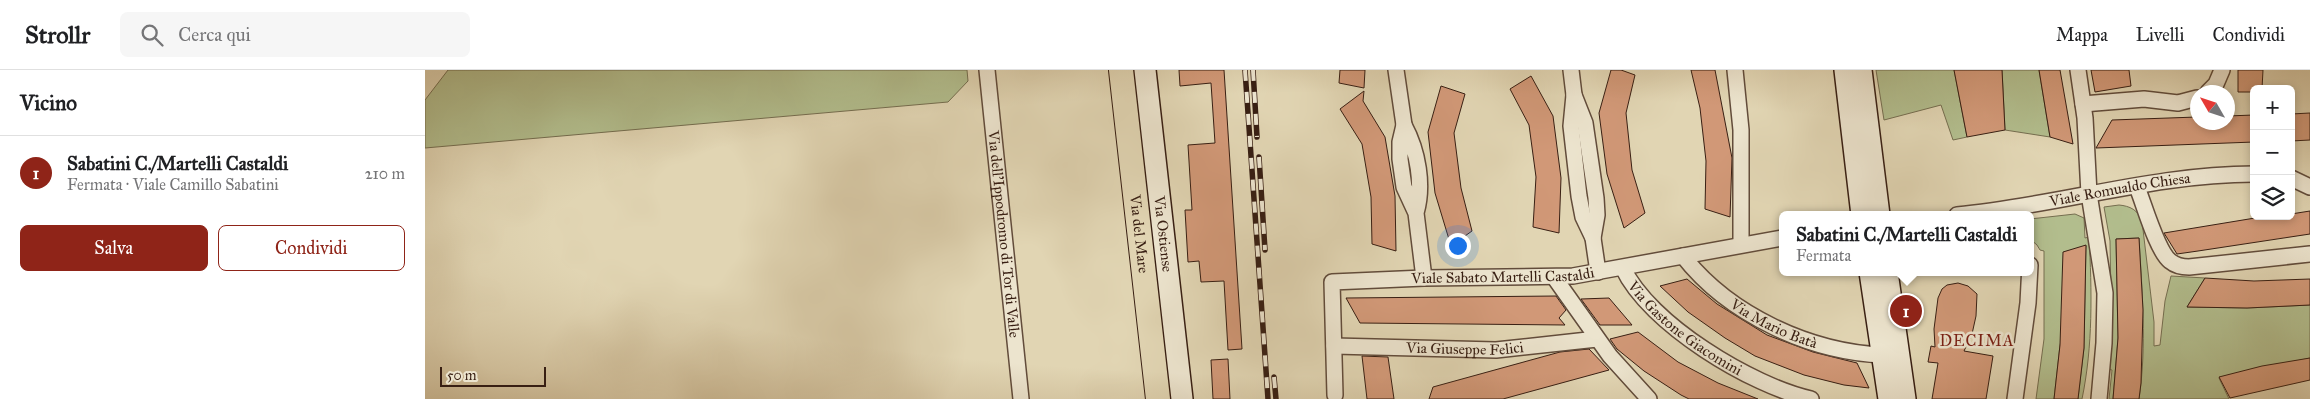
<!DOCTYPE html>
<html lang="it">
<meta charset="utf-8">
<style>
:root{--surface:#fff;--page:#f6f6f6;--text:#202124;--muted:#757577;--line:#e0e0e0;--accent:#8f2418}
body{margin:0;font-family:"IM FELL Great Primer",serif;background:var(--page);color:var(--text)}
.controls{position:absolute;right:15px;top:15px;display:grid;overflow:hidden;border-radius:8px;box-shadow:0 2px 8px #0003}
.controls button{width:45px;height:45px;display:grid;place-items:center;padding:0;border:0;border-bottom:1px solid var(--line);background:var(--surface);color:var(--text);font:25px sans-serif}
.compass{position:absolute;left:1765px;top:15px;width:45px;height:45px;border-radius:50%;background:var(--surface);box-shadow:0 2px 8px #0003;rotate:309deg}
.scale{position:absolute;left:15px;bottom:12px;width:106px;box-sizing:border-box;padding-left:5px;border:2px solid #381f13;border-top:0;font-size:14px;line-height:18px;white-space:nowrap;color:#381f13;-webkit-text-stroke:4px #ece4ce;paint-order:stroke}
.you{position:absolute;left:1032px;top:175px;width:18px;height:18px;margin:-12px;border:4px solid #fff;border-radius:50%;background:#1a73e8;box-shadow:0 0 0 8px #1a73e833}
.badge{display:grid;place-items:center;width:32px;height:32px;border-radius:50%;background:var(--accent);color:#fff;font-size:16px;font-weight:700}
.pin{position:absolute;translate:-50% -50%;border:2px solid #fff;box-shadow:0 1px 5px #0006}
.popup{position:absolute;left:1354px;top:141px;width:255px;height:65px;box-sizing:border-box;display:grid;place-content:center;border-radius:8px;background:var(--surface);filter:drop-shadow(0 1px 4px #0005);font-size:16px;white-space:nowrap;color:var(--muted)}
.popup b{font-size:19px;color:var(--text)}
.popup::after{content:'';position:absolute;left:50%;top:100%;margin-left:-10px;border:10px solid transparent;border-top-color:var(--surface)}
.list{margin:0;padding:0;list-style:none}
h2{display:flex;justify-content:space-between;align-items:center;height:65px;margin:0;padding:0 20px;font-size:21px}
h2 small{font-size:16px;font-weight:400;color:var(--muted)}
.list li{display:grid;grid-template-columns:32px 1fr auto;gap:15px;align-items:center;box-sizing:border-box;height:75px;padding:0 20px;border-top:1px solid var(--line)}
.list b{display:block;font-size:19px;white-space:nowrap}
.list p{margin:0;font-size:16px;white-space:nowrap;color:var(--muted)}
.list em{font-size:16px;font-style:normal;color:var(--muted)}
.actions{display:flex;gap:10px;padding:15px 20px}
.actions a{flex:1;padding:11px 0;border:1px solid var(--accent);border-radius:8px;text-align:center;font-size:18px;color:var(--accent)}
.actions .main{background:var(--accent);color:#fff}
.icon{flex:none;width:28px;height:28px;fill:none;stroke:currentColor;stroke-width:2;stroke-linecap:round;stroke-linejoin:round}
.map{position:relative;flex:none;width:1885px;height:329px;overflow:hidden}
header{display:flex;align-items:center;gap:30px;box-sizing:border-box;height:70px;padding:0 25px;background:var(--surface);border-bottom:1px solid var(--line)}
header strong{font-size:24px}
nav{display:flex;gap:28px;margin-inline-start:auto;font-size:18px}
.search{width:350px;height:45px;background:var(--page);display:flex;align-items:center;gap:12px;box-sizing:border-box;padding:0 18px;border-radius:8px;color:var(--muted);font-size:19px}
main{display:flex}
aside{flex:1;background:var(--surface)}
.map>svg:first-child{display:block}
.green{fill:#b2bd8d;stroke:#756e50}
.building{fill:#d19877;stroke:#381f13}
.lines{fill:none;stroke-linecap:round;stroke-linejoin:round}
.street-casing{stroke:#624c3b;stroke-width:18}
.secondary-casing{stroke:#381f13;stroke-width:24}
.primary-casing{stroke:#381f13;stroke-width:26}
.street{stroke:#ece4ce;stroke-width:15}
.secondary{stroke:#ece4ce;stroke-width:21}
.primary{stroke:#e1d5b3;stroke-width:24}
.rail-casing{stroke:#381f13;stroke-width:5.5}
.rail{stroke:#ece4ce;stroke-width:4;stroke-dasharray:11;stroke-linecap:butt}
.labels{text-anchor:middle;stroke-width:5;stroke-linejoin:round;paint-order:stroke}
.street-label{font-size:15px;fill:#381f13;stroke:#ece4ce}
.neighbourhood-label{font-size:16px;letter-spacing:1px;fill:#7a1f14;stroke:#ece4ce}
</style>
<header>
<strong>Strollr</strong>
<div class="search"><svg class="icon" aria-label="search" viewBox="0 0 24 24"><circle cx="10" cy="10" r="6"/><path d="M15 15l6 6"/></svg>Cerca qui</div>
<nav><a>Mappa</a><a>Livelli</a><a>Condividi</a></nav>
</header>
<main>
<aside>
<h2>Vicino<small></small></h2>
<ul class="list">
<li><span class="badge">1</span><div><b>Sabatini C./Martelli Castaldi</b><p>Fermata · Viale Camillo Sabatini</p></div><em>210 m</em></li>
</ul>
<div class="actions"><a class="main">Salva</a><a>Condividi</a></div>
</aside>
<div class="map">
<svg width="1885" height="329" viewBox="0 0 1885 329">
<rect width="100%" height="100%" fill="#e1d5b3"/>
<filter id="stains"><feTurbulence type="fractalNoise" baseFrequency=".004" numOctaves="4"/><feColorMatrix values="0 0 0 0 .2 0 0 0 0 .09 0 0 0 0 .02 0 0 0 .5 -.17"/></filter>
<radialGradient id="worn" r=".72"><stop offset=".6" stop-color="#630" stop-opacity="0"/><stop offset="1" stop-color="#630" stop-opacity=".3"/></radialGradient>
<!-- green -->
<g class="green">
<polygon points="23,0 542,0 543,11 523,32 0,78 0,30"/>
<polygon points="1451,0 1529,0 1542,67 1528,70 1516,35 1459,50"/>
<polygon points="1577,0 1614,0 1625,67 1580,60"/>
<path d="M1694,135C1705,136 1713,140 1717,151L1729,252V276L1735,275L1740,231L1746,206L1780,208L1762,237L1822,238L1885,235V288L1794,308L1804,329H1714C1722,276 1717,221 1714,168L1691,169L1693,268L1688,329H1684L1687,300L1683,299L1686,229L1685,171L1679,137Z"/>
<path d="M1650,144L1659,148L1660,168L1664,167C1667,221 1668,276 1657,329H1653L1659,278L1661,176L1635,275L1629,329H1611L1619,269V181L1615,180L1612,175L1605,169V149Z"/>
</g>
<!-- building -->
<g class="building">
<polygon points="754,0 799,0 817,279 803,280 799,211 776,212 774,191 763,192 760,140 767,140 763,75 790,73 786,13 755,16"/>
<polygon points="915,0 940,0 939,18 914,13"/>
<polygon points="1186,0 1196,0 1210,5 1201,43 1207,100 1220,143 1199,158 1182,104 1174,43"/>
<polygon points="1266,0 1290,0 1307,88 1305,147 1280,139 1281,91 1275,38"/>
<polygon points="1529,0 1577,0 1580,60 1542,67"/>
<polygon points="1614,0 1635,0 1648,74 1625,67"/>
<polygon points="1666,0 1704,0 1706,16 1670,22"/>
<polygon points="1813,0 1838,0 1837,19 1829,19 1829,22 1813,22"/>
<polygon points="1106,6 1128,46 1136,108 1134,163 1108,157 1111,107 1104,55 1085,19"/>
<polygon points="1016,16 1040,24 1029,63 1036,118 1047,161 1026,176 1010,123 1003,62"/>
<polygon points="939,21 938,31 960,67 970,126 971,181 947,174 946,127 937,74 915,39"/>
<polygon points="1885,43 1885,70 1866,71 1866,44"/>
<polygon points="1829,45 1829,72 1671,78 1687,50 1772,47 1772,52 1802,52 1802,46"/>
<polygon points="1885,141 1885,164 1773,181 1752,184 1739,163 1830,148 1866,146 1866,144"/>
<polygon points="1714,168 1718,240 1716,313 1714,329 1688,329 1693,268 1691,169"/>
<polygon points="1661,175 1659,278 1653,329 1629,329 1635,275 1638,182"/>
<polygon points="1780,208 1829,211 1885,209 1885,235 1822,238 1762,237"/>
<polygon points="1262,209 1292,234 1342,265 1388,282 1432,293 1444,318 1419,315 1379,305 1330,286 1300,268 1263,242 1235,216"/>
<polygon points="1533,213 1543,216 1552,224 1551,246 1547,264 1539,281 1568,286 1561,329 1507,329 1513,293 1503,292 1506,276 1510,277 1509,259 1513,228 1517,219 1522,215"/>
<polygon points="1131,226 1141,240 1134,248 1140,255 935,253 921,228"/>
<polygon points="1184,228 1207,255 1175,255 1156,229"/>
<polygon points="1213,262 1253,292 1293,313 1333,329 1264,329 1256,325 1219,301 1192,279 1185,269"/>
<polygon points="1164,279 1184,300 1078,329 1004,329 1008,317 1135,282"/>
<polygon points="937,286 963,287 969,329 942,329"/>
<polygon points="1885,288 1885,310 1805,328 1794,307 1837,296"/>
<polygon points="803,289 805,329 788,329 786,290"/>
</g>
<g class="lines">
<!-- street casing -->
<g class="street-casing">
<g id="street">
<path id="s1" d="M562,0L596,329"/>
<polyline points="971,0 979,55"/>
<polyline points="1146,0 1149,25 1146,56 1154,126 1158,147 1168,168 1173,202"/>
<polyline points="1310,0 1316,60 1316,174"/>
<polyline points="1653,0 1660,48 1664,124 1680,223 1679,273 1674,329"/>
<polyline points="1783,22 1791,14 1797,0"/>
<polyline points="1149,25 1160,53 1171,128 1172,145 1168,168"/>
<polyline points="1658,34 1719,29 1753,33 1772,28"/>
<polyline points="1866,108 1885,117"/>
<path d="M1712,117C1719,134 1732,181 1745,191C1751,196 1757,197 1764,197L1885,184"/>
<path d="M991,143C999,115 993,81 979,55L975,72V89L979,117L991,143L999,208"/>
<path id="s2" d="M1532,145C1631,136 1729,104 1829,104"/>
<path id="s3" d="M1258,186C1304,245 1385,282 1458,285"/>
<path id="s4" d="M1198,198C1224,254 1327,316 1386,329"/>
<polyline points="1129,207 1185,286 1224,329"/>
<path id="s5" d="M909,276L1071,280L1172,269"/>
<path id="s6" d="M910,325L907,212L999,208L1148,206L1357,168"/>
<polyline points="1590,329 1603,233 1605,195"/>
</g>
</g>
<!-- secondary casing -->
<g class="secondary-casing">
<g id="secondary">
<path id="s7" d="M720,0L757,329"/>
<polyline points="1420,0 1437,145"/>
<polyline points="1436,0 1454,145"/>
<polyline points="1445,202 1464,329"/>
<polyline points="1462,202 1480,329"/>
</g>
</g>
<!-- primary casing -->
<g class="primary-casing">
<g id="primary">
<path id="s8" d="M696,0L733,329"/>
</g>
</g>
<!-- street -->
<use href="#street" class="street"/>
<!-- secondary -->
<use href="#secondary" class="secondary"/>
<!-- primary -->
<use href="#primary" class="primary"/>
<!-- rail casing -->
<g class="rail-casing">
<g id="rail">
<polyline points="820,0 843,329"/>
<polyline points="828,0 832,67"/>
<polyline points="834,87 840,180"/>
<polyline points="849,307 851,329"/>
</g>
</g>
<!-- rail -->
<use href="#rail" class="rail"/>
</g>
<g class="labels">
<!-- street labels -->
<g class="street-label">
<text dy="5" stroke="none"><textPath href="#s2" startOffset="165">Viale Romualdo Chiesa</textPath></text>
<text dy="5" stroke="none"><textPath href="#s7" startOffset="165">Via Ostiense</textPath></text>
<text dy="5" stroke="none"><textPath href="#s1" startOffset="165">Via dell'Ippodromo di Tor di Valle</textPath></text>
<text dy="5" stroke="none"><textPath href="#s8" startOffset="165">Via del Mare</textPath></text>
<text dy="5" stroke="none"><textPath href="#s6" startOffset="284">Viale Sabato Martelli Castaldi</textPath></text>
<text dy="5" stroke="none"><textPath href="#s3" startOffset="115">Via Mario Batà</textPath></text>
<text dy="5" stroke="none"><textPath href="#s4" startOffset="88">Via Gastone Giacomini</textPath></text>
<text dy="5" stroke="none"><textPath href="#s5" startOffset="131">Via Giuseppe Felici</textPath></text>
</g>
<!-- neighbourhood labels -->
<g class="neighbourhood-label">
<text x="1552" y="276">DECIMA</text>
</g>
</g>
<rect width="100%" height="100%" filter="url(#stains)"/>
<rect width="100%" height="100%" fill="url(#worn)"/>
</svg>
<div class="controls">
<button>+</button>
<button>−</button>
<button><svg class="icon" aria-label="layers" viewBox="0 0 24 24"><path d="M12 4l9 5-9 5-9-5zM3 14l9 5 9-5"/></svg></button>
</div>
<svg class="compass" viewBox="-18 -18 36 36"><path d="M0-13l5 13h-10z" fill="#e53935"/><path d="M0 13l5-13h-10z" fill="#757577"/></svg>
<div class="scale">50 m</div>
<div class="you"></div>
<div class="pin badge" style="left:1481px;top:241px">1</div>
<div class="popup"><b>Sabatini C./Martelli Castaldi</b>Fermata</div>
</div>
</main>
